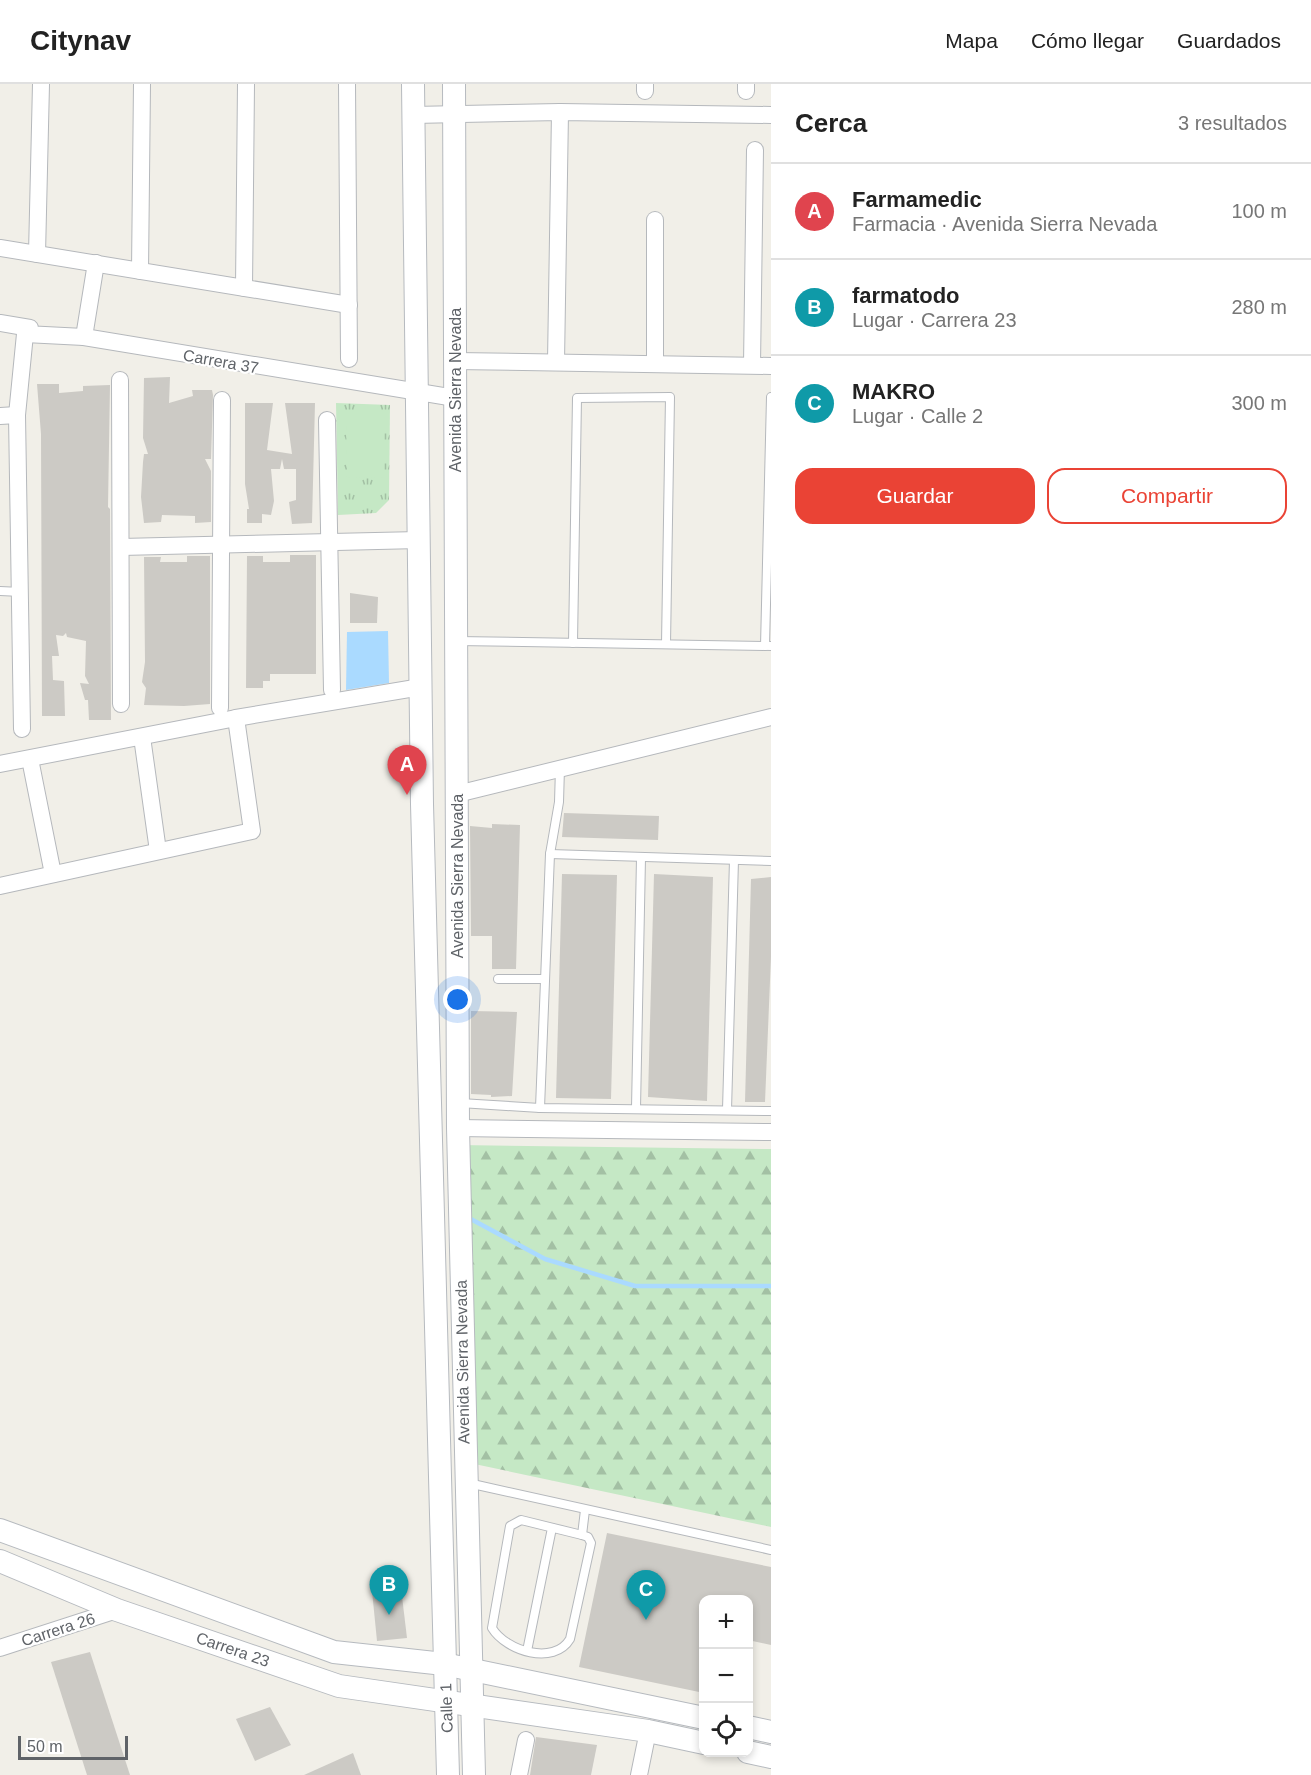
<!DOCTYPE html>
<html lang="es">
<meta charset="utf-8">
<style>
:root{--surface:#fff;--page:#f6f6f6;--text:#222;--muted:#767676;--line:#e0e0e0;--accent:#ea4335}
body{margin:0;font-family:Arial,sans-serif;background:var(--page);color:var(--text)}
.controls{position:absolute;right:18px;bottom:18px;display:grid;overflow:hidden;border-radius:12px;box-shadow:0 3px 9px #0003}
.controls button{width:54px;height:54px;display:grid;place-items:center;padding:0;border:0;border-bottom:2px solid var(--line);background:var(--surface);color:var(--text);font:30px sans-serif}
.scale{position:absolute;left:18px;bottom:15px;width:110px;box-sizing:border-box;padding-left:6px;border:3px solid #5f6368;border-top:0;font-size:16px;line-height:21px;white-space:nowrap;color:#5f6368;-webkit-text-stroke:4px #fff;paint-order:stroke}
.you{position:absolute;left:458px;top:916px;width:21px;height:21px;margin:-15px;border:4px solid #fff;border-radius:50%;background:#1a73e8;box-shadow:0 0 0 9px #1a73e833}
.badge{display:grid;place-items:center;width:39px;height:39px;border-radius:50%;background:var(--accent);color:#fff;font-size:20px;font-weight:700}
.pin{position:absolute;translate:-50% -50px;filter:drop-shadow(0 2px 3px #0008)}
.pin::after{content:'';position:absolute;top:32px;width:21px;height:18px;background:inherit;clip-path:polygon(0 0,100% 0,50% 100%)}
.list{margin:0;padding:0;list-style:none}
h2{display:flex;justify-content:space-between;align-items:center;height:78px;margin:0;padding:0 24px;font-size:26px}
h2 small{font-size:20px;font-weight:400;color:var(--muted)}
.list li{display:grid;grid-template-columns:39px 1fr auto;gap:18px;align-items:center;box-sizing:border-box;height:96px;padding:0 24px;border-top:2px solid var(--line)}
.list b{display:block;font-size:22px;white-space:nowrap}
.list p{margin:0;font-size:20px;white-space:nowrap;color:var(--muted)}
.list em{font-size:20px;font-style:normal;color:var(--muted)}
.actions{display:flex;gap:12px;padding:18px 24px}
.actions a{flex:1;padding:14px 0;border:2px solid var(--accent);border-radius:18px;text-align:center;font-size:21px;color:var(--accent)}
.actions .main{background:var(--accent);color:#fff}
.icon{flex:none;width:33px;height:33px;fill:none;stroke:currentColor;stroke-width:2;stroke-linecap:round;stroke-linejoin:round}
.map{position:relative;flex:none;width:771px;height:1691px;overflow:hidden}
header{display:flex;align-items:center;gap:36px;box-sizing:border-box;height:84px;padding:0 30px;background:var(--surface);border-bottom:2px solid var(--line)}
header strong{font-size:28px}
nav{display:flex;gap:33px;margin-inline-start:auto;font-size:21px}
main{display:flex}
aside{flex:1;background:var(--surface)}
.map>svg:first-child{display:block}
.forest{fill:url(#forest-firs)}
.park{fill:url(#park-tufts)}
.garden{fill:#c5e8c5}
.water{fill:#aadaff}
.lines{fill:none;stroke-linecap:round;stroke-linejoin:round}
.stream{stroke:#aadaff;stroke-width:4.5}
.building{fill:#cccac5}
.service-casing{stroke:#b5b8bc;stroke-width:10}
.minor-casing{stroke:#b5b8bc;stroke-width:18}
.secondary-casing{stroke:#b6babf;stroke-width:24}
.service{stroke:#fff;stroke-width:8}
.minor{stroke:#fff;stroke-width:16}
.secondary{stroke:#fff;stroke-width:22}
.labels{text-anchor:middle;stroke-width:4.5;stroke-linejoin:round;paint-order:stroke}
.street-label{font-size:16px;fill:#5f6368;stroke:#fff}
</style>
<header>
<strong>Citynav</strong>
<nav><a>Mapa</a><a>Cómo llegar</a><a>Guardados</a></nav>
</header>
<main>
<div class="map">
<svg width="771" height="1691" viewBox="0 0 771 1691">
<defs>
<pattern id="forest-firs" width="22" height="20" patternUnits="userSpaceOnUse" patternTransform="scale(1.5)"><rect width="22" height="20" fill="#c5e8c5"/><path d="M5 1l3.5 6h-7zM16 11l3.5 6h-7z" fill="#a3c0a4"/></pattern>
<pattern id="park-tufts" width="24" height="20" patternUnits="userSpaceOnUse" patternTransform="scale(1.5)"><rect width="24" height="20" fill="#c5e8c5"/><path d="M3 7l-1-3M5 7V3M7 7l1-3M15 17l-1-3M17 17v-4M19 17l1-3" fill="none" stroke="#a3c0a4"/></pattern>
</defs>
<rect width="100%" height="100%" fill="#f1efe8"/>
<!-- forest -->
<polygon class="forest" points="458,1061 771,1065 771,1443 465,1378"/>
<!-- park -->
<polygon class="park" points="336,319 390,321 389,416 376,429 338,431"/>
<!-- garden -->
<polygon class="garden" points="346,333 384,333 384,393 347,394"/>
<!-- water -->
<polygon class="water" points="388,547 389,599 346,606 347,548"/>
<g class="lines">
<!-- stream -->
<polyline class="stream" points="467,1133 545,1175 635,1202 771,1202"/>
</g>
<!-- building -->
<g class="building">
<polygon points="170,293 169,319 193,312 192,306 212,306 213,311 211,375 205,375 211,387 211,438 195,439 195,432 162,431 161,438 144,439 141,413 143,378 144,370 148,370 143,354 144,294"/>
<polygon points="37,300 59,300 59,309 83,307 83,302 110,301 108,423 110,425 111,636 89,636 88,616 85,616 80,599 89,600 85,592 86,557 67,553 66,549 63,552 56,551 59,572 52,572 53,596 64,597 65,632 42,632 41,350"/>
<polygon points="245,319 273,319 267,366 292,370 285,319 315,319 312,439 292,440 289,418 296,416 296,385 284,385 282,375 280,385 271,385 274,417 271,431 262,430 262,439 247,439 247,425 249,425 245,400"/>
<polygon points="290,471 316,471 316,590 270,590 270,597 263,597 263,604 246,604 247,472 263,472 263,478 290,478"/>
<polygon points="187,472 210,472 210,620 184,622 144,621 146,604 142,598 145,578 144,473 161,473 160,478 187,478"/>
<polygon points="350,509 378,513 377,539 350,539"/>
<polygon points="564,729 659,732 658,756 562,753"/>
<polygon points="492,740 520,741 516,885 492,885 492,852 471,852 470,742 492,744"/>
<polygon points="562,790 617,791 611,1015 556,1014"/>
<polygon points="654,790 713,793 707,1017 648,1013"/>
<polygon points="771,793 771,873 765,1018 745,1018 751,795"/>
<polygon points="471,927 517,928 512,1012 491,1013 491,1011 471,1010"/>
<polygon points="607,1449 771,1483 771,1561 748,1556 748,1515 704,1515 704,1609 579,1583"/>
<polygon points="401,1504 407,1554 377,1557 372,1507"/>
<polygon points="90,1568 130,1691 87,1691 51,1578"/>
<polygon points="270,1623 291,1661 255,1677 236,1635"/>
<polygon points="536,1653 597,1661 591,1691 530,1691"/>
<polygon points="353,1669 361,1691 304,1691"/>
</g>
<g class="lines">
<!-- service casing -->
<g class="service-casing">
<g id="service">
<polyline points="0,507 21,508"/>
<polyline points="456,557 771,562"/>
<polyline points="573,559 577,314 670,313 666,560"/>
<polyline points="765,562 771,313"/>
<polyline points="550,770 771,777"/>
<polyline points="498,895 544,895"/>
<polyline points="460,1019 540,1024 771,1027"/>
<polyline points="540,1024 550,770 559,718 560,684"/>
<polyline points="636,1024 641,774"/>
<polyline points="727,1026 734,776"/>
<polyline points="468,1399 771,1466"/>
<path d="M521,1436L582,1451L588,1453L591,1459L570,1555C554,1582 506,1567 492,1544L510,1442Z"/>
<polyline points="582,1451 585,1426"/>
<polyline points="527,1567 552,1444"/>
</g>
</g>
<!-- minor casing -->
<g class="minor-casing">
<g id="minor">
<polyline points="347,0 349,275"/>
<polyline points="645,7 645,0"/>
<polyline points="746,7 746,0"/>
<polyline points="413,31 560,28 771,31"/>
<polyline points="0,164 349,221"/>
<polyline points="37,170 41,0"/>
<polyline points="140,187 142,0"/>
<polyline points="244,204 246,0"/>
<polyline points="0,239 30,244 25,250 84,253 455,314"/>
<polyline points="84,253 96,179"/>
<polyline points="455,277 771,282"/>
<polyline points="556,278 560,28"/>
<polyline points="655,280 655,136"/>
<polyline points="752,281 755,66"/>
<polyline points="120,296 121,620"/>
<polyline points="0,332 17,331"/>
<polyline points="327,336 332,606"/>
<polyline points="121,463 419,456"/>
<polyline points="220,624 222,316"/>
<polyline points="22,645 17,331 25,250"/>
<polyline points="142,653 158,767"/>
<polyline points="30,675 53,790"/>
<polyline points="0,680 236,634 421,603"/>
<polyline points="457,710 771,633"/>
<polyline points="0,802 252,747 236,634"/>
<polyline points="458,1044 771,1048"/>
<polyline points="0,1564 117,1526"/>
<polyline points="519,1691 526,1656"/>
<polyline points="639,1691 648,1647"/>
</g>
</g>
<!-- secondary casing -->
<g class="secondary-casing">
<g id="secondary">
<polyline points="413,0 422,720 448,1691"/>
<polyline points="454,0 458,1044 474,1691"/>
<polyline points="0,1446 334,1568 444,1580 704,1634"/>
<polyline points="0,1477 117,1526 339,1602 648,1647 704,1659"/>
<polyline points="748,1643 771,1648"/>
<polyline points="748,1668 771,1673"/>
</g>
</g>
<!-- service -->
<use href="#service" class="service"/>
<!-- minor -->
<use href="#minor" class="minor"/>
<!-- secondary -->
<use href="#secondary" class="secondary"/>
</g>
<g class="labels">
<!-- street labels -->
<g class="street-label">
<text transform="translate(221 277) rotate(10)" y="6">Carrera 37</text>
<text transform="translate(455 306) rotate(-90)" y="6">Avenida Sierra Nevada</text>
<text transform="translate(457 792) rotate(-90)" y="6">Avenida Sierra Nevada</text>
<text transform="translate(462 1278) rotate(-91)" y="6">Avenida Sierra Nevada</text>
<text transform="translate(58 1545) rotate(-18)" y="6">Carrera 26</text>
<text transform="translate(233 1565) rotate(19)" y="6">Carrera 23</text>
<text transform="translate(446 1624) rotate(-92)" y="6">Calle 1</text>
</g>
</g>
</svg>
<div class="controls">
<button>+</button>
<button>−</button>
<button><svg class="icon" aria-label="locate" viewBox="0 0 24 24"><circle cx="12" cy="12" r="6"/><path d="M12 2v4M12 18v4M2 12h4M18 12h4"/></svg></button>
</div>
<div class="scale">50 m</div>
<div class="you"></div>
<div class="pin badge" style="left:407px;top:711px;background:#e0444e">A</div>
<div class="pin badge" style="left:389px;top:1531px;background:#0f9aa8">B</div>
<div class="pin badge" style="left:646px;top:1536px;background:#0f9aa8">C</div>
</div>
<aside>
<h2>Cerca<small>3 resultados</small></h2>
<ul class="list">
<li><span class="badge" style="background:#e0444e">A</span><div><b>Farmamedic</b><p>Farmacia · Avenida Sierra Nevada</p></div><em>100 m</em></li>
<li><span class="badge" style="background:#0f9aa8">B</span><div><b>farmatodo</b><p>Lugar · Carrera 23</p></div><em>280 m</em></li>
<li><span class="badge" style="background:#0f9aa8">C</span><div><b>MAKRO</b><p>Lugar · Calle 2</p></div><em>300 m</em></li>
</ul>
<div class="actions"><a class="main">Guardar</a><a>Compartir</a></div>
</aside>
</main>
